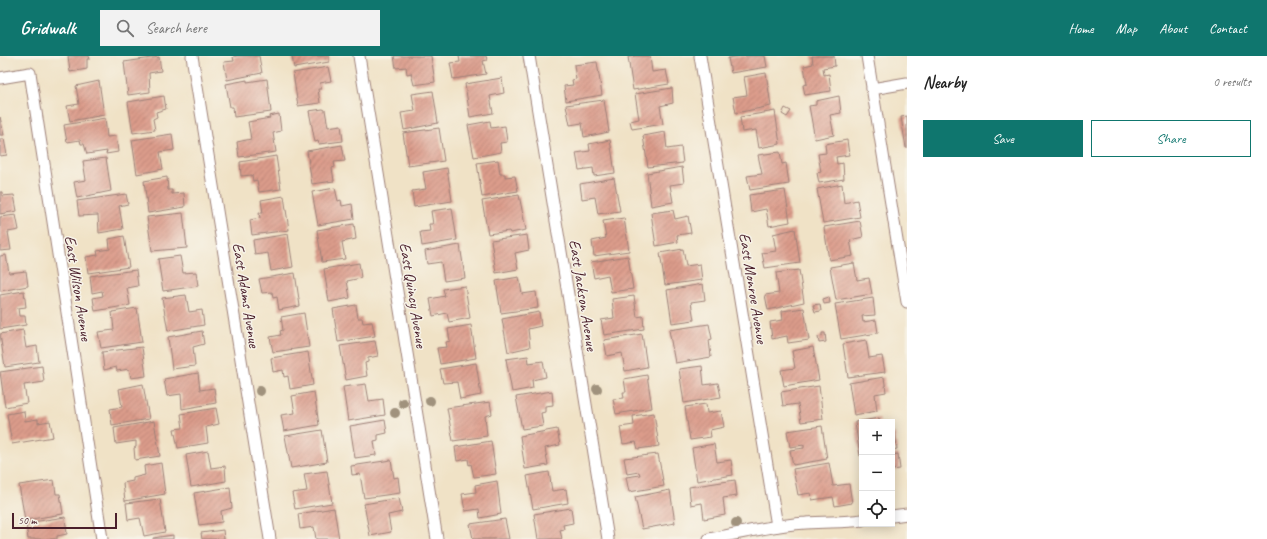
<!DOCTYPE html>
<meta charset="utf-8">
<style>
:root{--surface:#fff;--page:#f2f2f2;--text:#222;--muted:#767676;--line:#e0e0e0;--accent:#0f766e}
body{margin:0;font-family:Caveat,sans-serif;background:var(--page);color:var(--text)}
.controls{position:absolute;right:12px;bottom:12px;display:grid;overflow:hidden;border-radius:0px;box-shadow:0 2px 10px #0003}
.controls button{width:36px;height:36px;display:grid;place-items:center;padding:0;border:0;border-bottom:1px solid var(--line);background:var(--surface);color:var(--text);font:20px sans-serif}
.scale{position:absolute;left:12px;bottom:10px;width:105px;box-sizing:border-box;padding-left:4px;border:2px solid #4a1f2b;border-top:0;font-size:11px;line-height:14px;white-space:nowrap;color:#4a1f2b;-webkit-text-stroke:3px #f7f3e8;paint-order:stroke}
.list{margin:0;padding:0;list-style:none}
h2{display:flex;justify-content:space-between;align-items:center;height:52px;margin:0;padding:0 16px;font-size:17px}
h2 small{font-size:13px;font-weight:400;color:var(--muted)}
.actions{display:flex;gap:8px;padding:12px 16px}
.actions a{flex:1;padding:9px 0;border:1px solid var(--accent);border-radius:0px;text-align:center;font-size:14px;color:var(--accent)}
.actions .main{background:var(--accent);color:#fff}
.icon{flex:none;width:22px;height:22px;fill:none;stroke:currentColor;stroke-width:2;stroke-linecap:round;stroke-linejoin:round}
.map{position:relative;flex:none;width:907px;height:483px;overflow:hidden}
header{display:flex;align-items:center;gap:24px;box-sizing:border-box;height:56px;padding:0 20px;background:var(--accent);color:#fff}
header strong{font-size:19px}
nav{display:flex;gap:22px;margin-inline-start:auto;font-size:14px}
.search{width:280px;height:36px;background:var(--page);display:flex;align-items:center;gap:10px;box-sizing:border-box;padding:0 14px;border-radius:0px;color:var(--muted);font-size:15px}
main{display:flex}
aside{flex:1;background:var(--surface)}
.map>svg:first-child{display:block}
.building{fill:url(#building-hatch)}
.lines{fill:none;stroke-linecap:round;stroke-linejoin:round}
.minor-casing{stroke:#9d8078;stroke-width:13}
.minor{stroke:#fff;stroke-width:11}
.tree{fill:#a0927d}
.labels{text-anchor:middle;stroke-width:3;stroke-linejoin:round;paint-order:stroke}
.street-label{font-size:16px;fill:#4a1f2b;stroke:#f7f3e8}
</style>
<header>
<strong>Gridwalk</strong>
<div class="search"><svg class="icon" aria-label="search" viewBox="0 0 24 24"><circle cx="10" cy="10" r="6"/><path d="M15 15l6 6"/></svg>Search here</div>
<nav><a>Home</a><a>Map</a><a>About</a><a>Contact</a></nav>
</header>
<main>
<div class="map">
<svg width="907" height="483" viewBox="0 0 907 483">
<defs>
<pattern id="building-hatch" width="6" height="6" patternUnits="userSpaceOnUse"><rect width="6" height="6" fill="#dc9c8b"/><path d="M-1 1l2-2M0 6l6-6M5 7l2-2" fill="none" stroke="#b47f72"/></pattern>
</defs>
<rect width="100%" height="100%" fill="#f7f3e8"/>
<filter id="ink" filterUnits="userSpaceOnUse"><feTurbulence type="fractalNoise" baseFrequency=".025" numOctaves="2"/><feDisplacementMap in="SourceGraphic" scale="8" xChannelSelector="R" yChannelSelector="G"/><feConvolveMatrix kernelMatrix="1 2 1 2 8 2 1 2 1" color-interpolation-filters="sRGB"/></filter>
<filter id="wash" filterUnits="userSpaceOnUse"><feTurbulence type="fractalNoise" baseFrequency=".012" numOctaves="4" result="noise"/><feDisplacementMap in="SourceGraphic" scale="16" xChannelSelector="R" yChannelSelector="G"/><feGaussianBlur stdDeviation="0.9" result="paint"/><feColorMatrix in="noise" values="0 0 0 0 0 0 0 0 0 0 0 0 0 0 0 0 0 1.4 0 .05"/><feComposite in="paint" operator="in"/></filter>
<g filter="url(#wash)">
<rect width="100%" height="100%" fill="#f0e2c6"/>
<g id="blocks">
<!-- building -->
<g class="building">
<polygon points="68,0 89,0 90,3 87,3 87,13 70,16"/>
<polygon points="237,0 259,0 262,17 227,24 224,6 234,5 233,1"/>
<polygon points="292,0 329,0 329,6 294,12"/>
<polygon points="394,0 431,0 435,26 414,29 411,17 407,18 406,11 396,12"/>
<polygon points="459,0 486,0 487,4 483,5 486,18 453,23 450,7 460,6"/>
<polygon points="635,0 650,0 652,16 666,14 669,28 633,34 628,1"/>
<polygon points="743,0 765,0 767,11 731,17 728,2"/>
<polygon points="812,0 834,0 835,10 823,12 824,19 829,18 831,35 805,39 803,29 807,28 804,10 813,8"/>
<polygon points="159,1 161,15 149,17 150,36 128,39 124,6"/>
<polygon points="597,6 602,39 566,45 564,30 573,29 572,24 576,23 574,9"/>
<polygon points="328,11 331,25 320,27 321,33 318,33 320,47 298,50 293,17"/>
<polygon points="766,17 771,50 736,57 733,41 747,39 744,21"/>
<polygon points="502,22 504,37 490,40 493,57 470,61 465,28"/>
<polygon points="267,23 271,56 234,61 233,51 230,51 226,28 247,24 247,26"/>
<polygon points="99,25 104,59 70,65 67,50 79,48 76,30"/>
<polygon points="672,32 673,47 660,50 663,68 632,73 630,65 639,63 635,38"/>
<polygon points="433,35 438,67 404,74 401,57 415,55 412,38"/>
<polygon points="164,40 166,53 156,56 157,61 153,63 155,74 133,77 128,46"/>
<polygon points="839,40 841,57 830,59 834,79 815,83 809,50 816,49 816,45"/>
<polygon points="604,44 609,76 584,81 582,67 570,69 566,49"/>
<polygon points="785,52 791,55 787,61 782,58"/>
<polygon points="323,53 325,54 328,71 341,69 343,85 319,88 318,85 315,86 309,55"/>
<polygon points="775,55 780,88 759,92 756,74 742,76 740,61"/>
<polygon points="279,58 281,75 273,77 276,96 239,101 237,86 251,83 248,66 270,62 269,60"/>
<polygon points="907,60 907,92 906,92 901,61"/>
<polygon points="0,61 4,79 0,79"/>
<polygon points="105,62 107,81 116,80 118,96 106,98 107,95 87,98 84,88 81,88 80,84 67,86 64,69"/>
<polygon points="490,65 491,72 505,70 507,86 500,87 501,96 474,101 468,69"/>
<polygon points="439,72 444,105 408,110 403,77"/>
<polygon points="665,76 667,93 681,91 683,107 648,111 643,80"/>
<polygon points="172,78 174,94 160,96 163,113 137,118 132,84"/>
<polygon points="0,83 4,83 7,99 0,100"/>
<polygon points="610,84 615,117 594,120 593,112 579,114 576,97 590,95 589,88"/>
<polygon points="847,84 849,99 836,101 837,108 843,107 844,123 819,127 817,117 821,116 818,98 826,97 825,88"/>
<polygon points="342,89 345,105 334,106 335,111 332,112 334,125 312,128 307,95"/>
<polygon points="780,96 782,108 786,107 789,128 750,134 747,120 762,118 758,99"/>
<polygon points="276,100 281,133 259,136 257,124 253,125 252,119 241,120 240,106"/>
<polygon points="106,102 111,135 77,142 74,126 86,124 83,105"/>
<polygon points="498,104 500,118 505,118 505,121 515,120 518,135 482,141 477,107"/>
<polygon points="682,111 684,127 670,129 673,146 651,150 647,117"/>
<polygon points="447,112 452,145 414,151 412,135 426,133 423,116"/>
<polygon points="167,121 168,134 172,134 172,138 184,137 185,151 148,157 144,125"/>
<polygon points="614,122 620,155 598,158 595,141 582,143 580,128"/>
<polygon points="842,128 844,147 857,144 860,161 823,167 817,133"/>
<polygon points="335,132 338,145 341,144 342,150 352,148 354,163 318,169 312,136"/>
<polygon points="785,134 790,166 769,170 766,153 751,156 749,139"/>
<polygon points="0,136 2,136 2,140 14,139 17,155 0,158"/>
<polygon points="126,138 128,148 119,150 123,173 99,177 98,159 79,160 77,145"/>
<polygon points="519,139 526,174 510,177 509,175 488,178 482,145"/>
<polygon points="284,140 289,174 252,179 250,164 260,162 259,157 263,157 261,144"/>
<polygon points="452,152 457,184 422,190 420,176 430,175 429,168 433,168 431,155"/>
<polygon points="673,154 675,163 688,160 691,177 677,179 678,186 656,190 651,157"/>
<polygon points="183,157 187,192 152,195 147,161"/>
<polygon points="16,159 19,174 8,176 11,194 0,195 0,161"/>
<polygon points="624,162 629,195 594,200 592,185 606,182 603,165"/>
<polygon points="860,165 863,181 850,184 853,200 829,204 824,171"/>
<polygon points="354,168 356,183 342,186 345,203 322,206 317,174"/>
<polygon points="795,173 800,207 765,212 762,197 776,195 773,178"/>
<polygon points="288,178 293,211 271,215 268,197 255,199 253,184"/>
<polygon points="527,179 529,194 515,197 518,213 496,217 491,184"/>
<polygon points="124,180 129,211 88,217 86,201 98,199 97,195 110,193 109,183"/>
<polygon points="460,189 465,222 444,225 441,206 427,208 425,195"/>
<polygon points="683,193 686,210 700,208 702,224 665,229 660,197"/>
<polygon points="6,199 9,217 26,215 28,230 0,235 0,200"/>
<polygon points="180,200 183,217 196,216 198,230 163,235 158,203"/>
<polygon points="628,200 633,233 611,236 608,219 594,222 591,206"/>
<polygon points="359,207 361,222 347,225 350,242 329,246 324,213"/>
<polygon points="854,207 857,224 869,222 872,238 836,244 830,211"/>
<polygon points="136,214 138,230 127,232 130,249 95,255 93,242 103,240 102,235 92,237 90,220"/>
<polygon points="799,214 804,246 768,254 765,239 779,237 776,217"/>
<polygon points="295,217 300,250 279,254 277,241 273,242 272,236 262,237 259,223"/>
<polygon points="519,221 522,238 536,236 538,252 501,257 496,225"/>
<polygon points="703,228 705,244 691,246 694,264 672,267 667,234"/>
<polygon points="465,230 470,262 449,266 447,257 433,260 430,243 445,240 443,233"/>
<polygon points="24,235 26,251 18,252 19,260 25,260 26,269 0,273 0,239"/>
<polygon points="186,239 189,256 202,254 204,269 168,275 162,242"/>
<polygon points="634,240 637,261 643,260 644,273 604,279 601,264 614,262 612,243"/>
<polygon points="829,241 830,247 824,248 823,243"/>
<polygon points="873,242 875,259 862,260 863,266 876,264 878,277 841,283 835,248"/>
<polygon points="820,248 821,255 815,256 813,249"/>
<polygon points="356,249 358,262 362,262 363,267 372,266 375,280 338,286 333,253"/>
<polygon points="137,252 142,286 101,292 98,276 114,274 112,256"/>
<polygon points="804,252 809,284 788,287 787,280 772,283 770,266 783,264 782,255"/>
<polygon points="539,256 541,270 528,273 530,291 508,296 502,263"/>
<polygon points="304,257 309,291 273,296 270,281 281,279 280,275 283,274 281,261"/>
<polygon points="709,268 712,283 709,284 711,301 675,307 669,274"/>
<polygon points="471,269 476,302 440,308 437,292 447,291 446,286 450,285 448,273"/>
<polygon points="23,274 26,292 37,290 39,306 5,311 0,278"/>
<polygon points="202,275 204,288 193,291 195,310 172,313 168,281"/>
<polygon points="822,277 825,277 826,286 819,287 818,281 822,280"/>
<polygon points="642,278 647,311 625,315 622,297 607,300 604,284"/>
<polygon points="866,284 869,302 882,300 885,316 848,321 843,288"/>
<polygon points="375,285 378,300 368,302 368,306 365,307 367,320 346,324 340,290"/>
<polygon points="142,291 146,320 131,322 129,313 117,315 116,311 104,314 102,296"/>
<polygon points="813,291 819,324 784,330 781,314 795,312 792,295"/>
<polygon points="308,296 313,329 290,333 288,320 284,321 283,314 273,316 271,302"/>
<polygon points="528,300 529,307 543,305 546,321 532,324 533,332 512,336 506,303"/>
<polygon points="476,307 481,339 460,343 457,326 443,327 440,313"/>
<polygon points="42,310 44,326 24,329 27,347 5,351 0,316"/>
<polygon points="702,310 704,329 718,327 721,341 684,347 679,313"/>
<polygon points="198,317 200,334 214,332 216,347 182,353 181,338 167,340 164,323"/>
<polygon points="647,319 652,352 616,358 613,343 624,342 623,336 626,336 624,323"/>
<polygon points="884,321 886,336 875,338 877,355 854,359 849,327"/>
<polygon points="143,328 149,363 112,369 110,353 122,351 119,333"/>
<polygon points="366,328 369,345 383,343 385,359 348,365 343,331"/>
<polygon points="819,330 823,363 801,366 798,348 783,350 781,336"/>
<polygon points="552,335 553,349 545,350 545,356 541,357 543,370 522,373 516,341"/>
<polygon points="314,336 319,369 284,375 281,359 295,357 292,340"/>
<polygon points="490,346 492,358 485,360 487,380 453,385 447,352"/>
<polygon points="706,348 707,357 721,355 724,371 710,374 711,381 690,384 685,351"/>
<polygon points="216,352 219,368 206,371 208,387 178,392 174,373 183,372 181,358"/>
<polygon points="24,355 25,365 38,363 38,367 50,365 53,381 12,388 7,358"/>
<polygon points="654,357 659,390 638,393 636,386 623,388 620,371 634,369 633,360"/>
<polygon points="879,362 880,366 862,366 862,399 860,400 855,366"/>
<polygon points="385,364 387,377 378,379 378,384 374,385 376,399 355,402 350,370"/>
<polygon points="154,365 160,400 135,404 134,392 136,391 136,385 116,388 114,372"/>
<polygon points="822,370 827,403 793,409 790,394 804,392 804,389 790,391 787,375"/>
<polygon points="557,373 560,389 545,392 548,409 525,413 520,380"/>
<polygon points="322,374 327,406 291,412 285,380"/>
<polygon points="895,377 897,393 892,394 892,378"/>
<polygon points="491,385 496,418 474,421 471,408 469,409 468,403 457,405 455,391"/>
<polygon points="714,388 717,406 731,404 733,419 697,425 692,392"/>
<polygon points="208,395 211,412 225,410 226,425 191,431 186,399"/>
<polygon points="658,398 664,430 629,436 626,421 640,419 639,416 627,418 624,402"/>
<polygon points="898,398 900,413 892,414 892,399"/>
<polygon points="391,404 394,422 398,421 400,437 364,442 360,418 352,419 351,410"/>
<polygon points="161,407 165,438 125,445 123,427 133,425 133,422 145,419 144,410"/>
<polygon points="829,407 833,430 849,428 852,447 835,450 833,441 812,444 811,437 798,439 793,413"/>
<polygon points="327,415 332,447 295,453 292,437 307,435 304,418"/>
<polygon points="549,416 552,435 566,433 568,447 533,453 527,420"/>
<polygon points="54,424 56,438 60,438 63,458 25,464 19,429"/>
<polygon points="735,424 737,440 723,442 725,459 704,463 702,447 691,449 689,431"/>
<polygon points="497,425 501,458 480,462 479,453 465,455 462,438 476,436 475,429"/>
<polygon points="230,431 232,452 221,455 222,466 199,469 194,437"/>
<polygon points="670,434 675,467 642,473 635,441"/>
<polygon points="399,442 402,456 388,459 391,476 370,480 364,448"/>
<polygon points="160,443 165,476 144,480 140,462 128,464 126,447"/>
<polygon points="334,452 339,483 316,483 314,471 300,473 298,458"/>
<polygon points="571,452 573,467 563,469 564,473 560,474 562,483 538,483 534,458"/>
<polygon points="65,461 67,478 57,480 57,483 28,483 26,467"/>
<polygon points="505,463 509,483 473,483 470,468"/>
<polygon points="223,474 224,483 202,483 201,477"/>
<polygon points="173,479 173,483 153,483 153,482"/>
</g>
</g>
</g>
<g filter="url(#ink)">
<use href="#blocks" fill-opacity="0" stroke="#9d8078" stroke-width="1"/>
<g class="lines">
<!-- minor casing -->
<g class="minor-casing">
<g id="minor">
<polyline points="192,0 270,483"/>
<polyline points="359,0 437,483"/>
<polyline points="529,0 608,483"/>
<polyline points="700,0 777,470"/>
<polyline points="867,0 907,246"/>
<polyline points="0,22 30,17 102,483"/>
<polyline points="872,33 907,27"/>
<polyline points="892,460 907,458"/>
<path d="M709,483C741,477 773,469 806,467C825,465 843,467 862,464"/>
</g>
</g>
<!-- minor -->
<use href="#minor" class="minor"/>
</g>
<!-- trees -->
<g class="tree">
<circle cx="597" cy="333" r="5"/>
<circle cx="260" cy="335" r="5"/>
<circle cx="430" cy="345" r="5"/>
<circle cx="403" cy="347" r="5"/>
<circle cx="395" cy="357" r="5"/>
<circle cx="736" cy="467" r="5"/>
</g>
</g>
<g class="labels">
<!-- street labels -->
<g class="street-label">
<text transform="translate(79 232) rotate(81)" y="6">East Wilson Avenue</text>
<text transform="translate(754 232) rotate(81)" y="6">East Monroe Avenue</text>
<text transform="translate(247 239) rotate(81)" y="6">East Adams Avenue</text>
<text transform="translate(414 239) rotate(81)" y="6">East Quincy Avenue</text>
<text transform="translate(584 239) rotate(81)" y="6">East Jackson Avenue</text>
</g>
</g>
</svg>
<div class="controls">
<button>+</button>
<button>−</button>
<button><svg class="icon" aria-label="locate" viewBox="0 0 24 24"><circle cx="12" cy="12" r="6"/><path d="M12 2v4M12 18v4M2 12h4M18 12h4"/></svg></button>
</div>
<div class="scale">50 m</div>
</div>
<aside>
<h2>Nearby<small>0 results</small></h2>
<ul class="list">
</ul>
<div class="actions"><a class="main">Save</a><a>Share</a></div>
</aside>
</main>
